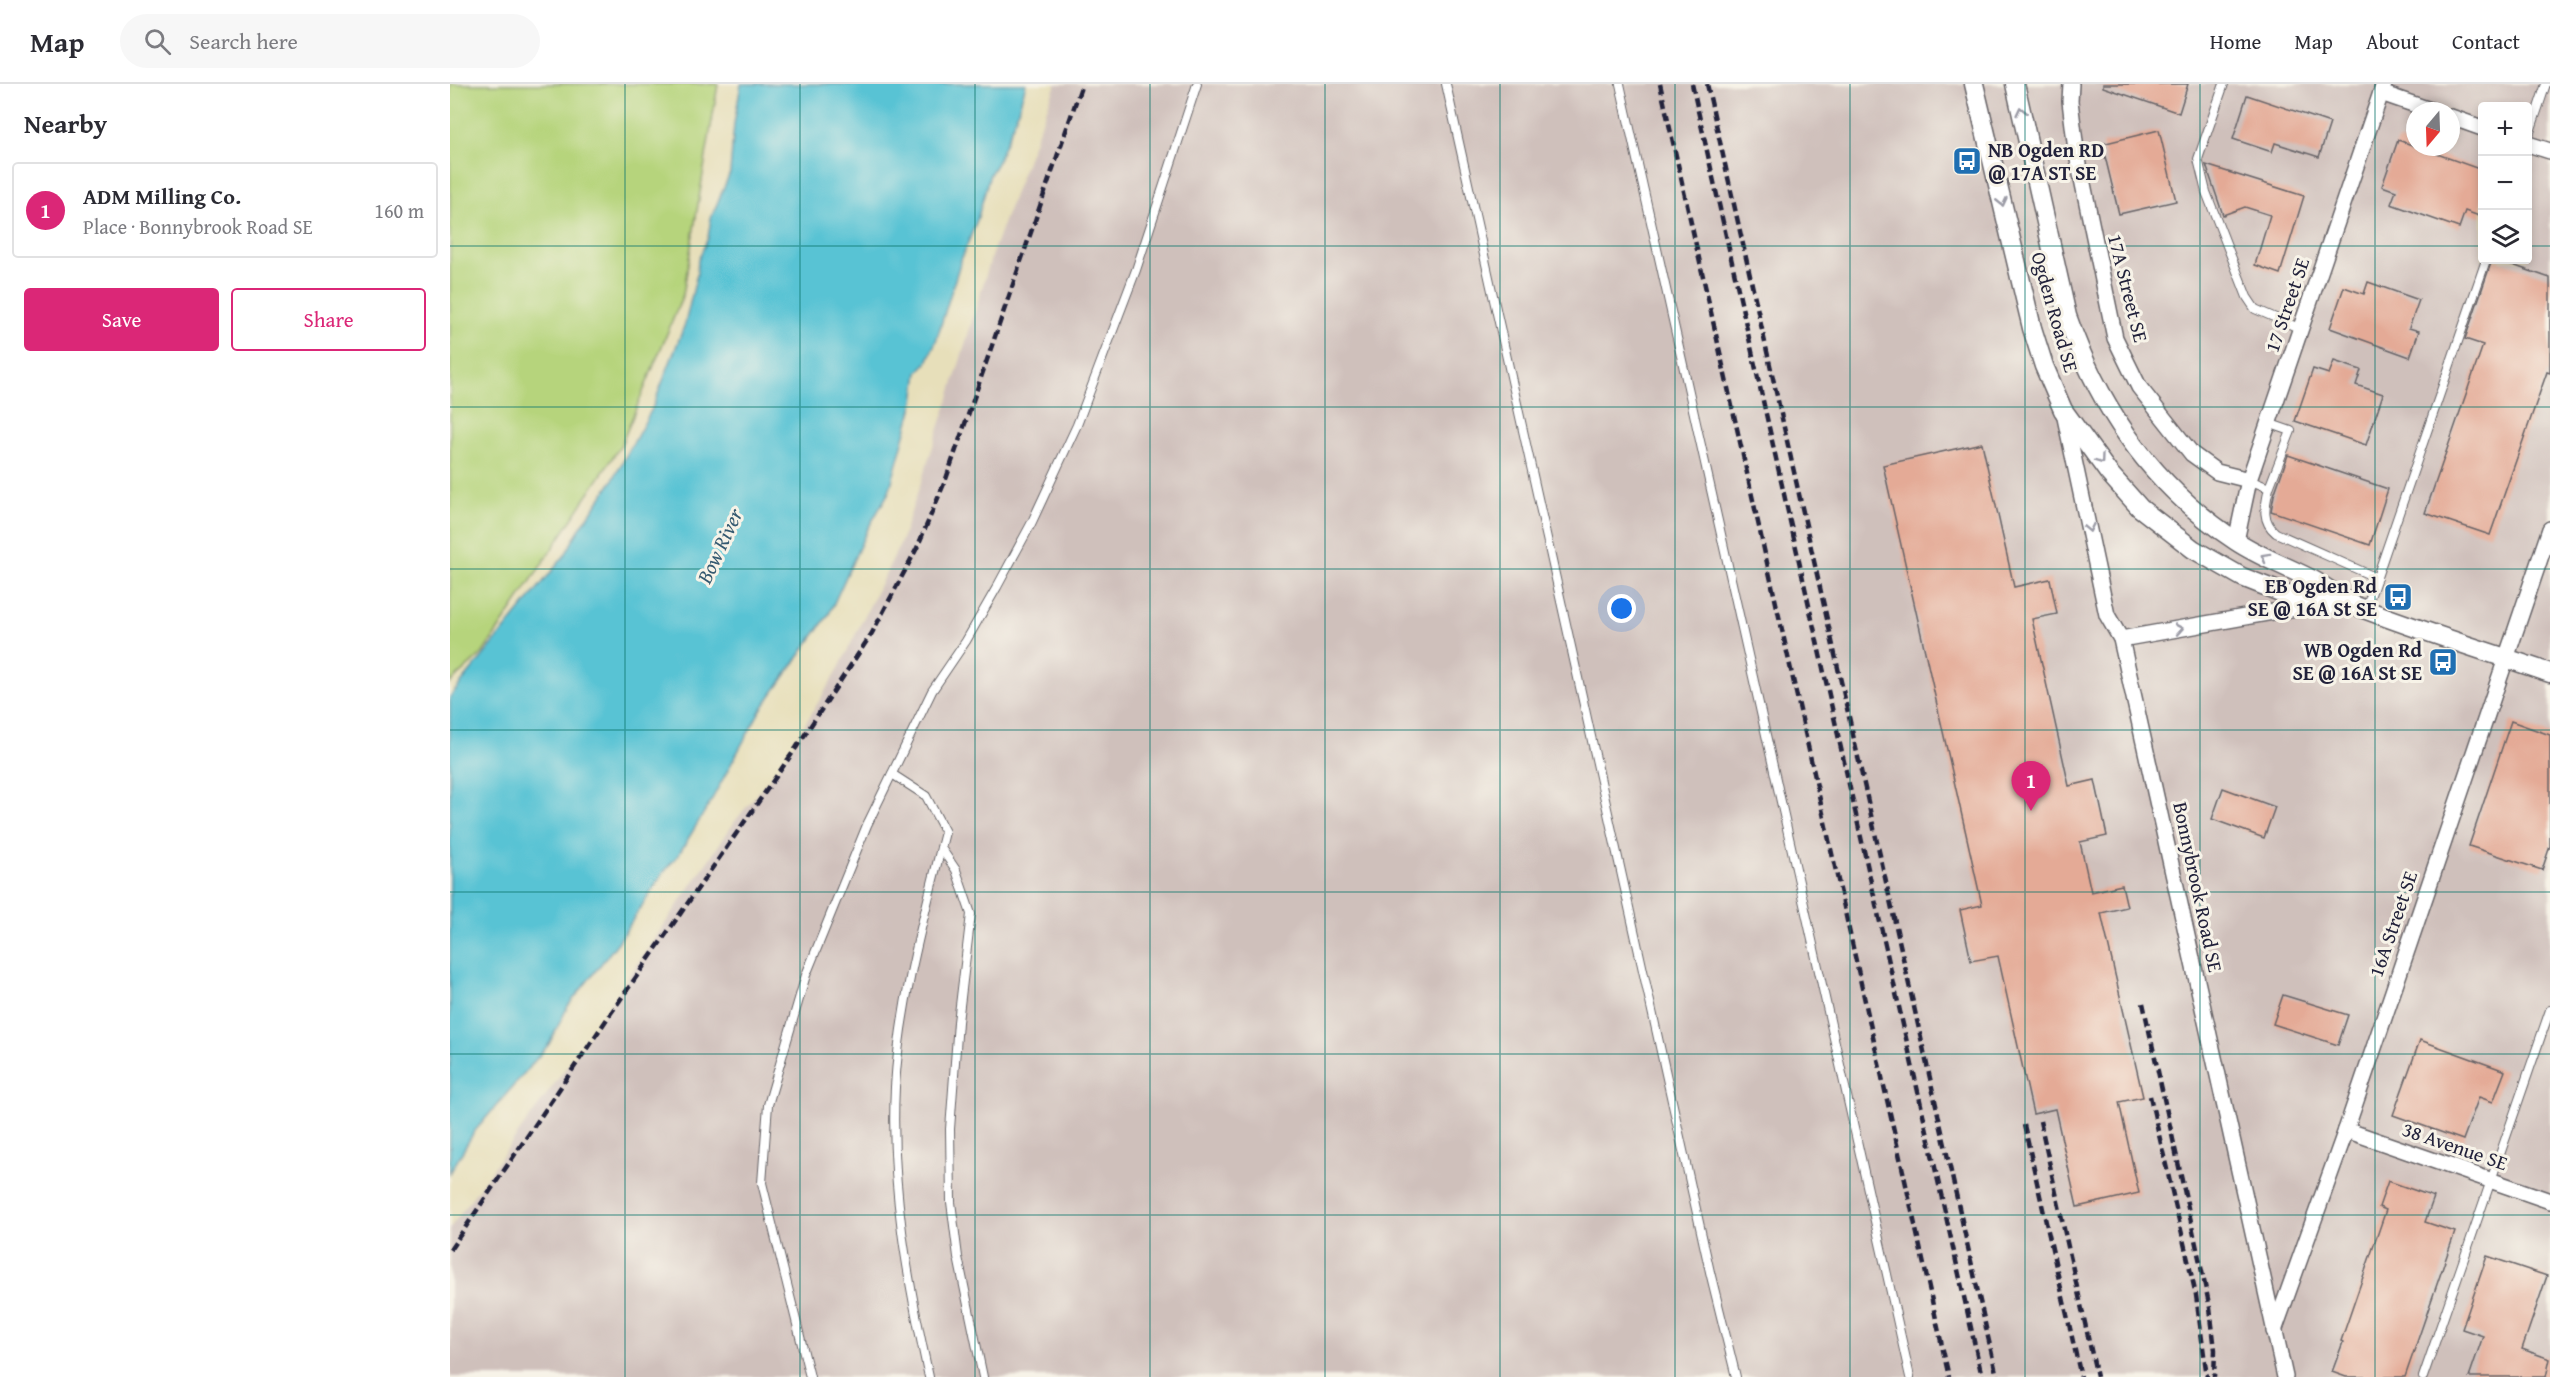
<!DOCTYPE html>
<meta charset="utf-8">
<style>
:root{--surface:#fff;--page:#f7f7f7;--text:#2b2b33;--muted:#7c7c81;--line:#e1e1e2;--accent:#db2777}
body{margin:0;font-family:"Gentium Book Plus",serif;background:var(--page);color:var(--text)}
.controls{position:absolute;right:18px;top:18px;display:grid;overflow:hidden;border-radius:6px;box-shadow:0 3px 9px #0003}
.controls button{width:54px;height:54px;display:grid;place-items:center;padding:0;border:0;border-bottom:2px solid var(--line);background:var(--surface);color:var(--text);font:30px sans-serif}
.compass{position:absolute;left:1956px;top:18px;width:54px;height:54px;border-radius:50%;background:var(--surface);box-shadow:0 3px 9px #0003;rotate:199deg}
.you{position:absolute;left:1172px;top:525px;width:21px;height:21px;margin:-15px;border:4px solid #fff;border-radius:50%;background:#1a73e8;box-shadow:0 0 0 9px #1a73e833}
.badge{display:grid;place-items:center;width:39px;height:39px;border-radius:50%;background:var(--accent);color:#fff;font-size:20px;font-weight:700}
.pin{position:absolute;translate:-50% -50px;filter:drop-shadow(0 2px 3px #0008)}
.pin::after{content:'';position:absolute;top:32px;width:21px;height:18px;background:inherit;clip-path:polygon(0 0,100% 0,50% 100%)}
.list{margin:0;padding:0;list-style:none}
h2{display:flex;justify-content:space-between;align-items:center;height:78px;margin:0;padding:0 24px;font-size:26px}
h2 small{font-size:20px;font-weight:400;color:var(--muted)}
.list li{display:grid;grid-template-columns:39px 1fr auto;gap:18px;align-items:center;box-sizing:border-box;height:96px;margin:0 12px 12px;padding:0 12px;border:2px solid var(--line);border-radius:6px}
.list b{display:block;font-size:22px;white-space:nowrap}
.list p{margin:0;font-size:20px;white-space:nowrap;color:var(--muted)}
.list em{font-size:20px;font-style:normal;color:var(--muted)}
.actions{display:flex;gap:12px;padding:18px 24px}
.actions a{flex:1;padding:14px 0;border:2px solid var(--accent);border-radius:6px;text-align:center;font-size:21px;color:var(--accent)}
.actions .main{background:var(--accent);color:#fff}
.icon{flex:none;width:33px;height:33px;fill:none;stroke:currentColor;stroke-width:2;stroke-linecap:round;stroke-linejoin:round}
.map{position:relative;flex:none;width:2100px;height:1293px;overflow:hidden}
header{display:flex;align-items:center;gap:36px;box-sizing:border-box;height:84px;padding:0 30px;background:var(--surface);border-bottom:2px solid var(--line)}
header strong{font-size:28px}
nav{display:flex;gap:33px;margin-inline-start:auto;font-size:21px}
.search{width:420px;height:54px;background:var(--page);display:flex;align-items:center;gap:15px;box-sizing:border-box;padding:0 21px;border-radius:33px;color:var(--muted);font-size:22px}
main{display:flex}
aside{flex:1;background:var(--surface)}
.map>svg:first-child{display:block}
.industrial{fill:#cfc0bb;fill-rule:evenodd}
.green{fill:#b6d47b;stroke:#6c7b5b;stroke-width:1.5}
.water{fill:#59c3d4;stroke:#3e7288;stroke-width:1.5}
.building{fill:#e4aa96}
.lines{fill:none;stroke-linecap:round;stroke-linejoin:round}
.service-casing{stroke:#676467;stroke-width:10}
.minor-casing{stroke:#676467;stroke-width:18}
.tertiary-casing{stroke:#676467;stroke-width:21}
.service{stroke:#fff;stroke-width:8}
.minor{stroke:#fff;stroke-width:15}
.tertiary{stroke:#fff;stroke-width:18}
.rail{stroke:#22223b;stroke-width:4.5;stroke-dasharray:9 4.5;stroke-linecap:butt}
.oneway{stroke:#9c9ca7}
.grid{fill:none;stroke:#0f766e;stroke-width:1.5;stroke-opacity:0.55}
.labels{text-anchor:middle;stroke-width:6;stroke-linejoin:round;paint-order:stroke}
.poi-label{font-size:20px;font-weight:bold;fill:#22223b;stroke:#f7f3e8;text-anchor:end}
.street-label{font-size:20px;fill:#22223b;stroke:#f7f3e8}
.water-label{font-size:21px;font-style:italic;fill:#355a71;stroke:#f7f3e8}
</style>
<header>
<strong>Map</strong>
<div class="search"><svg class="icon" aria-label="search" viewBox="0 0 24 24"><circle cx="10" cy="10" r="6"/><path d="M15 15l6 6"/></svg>Search here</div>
<nav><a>Home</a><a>Map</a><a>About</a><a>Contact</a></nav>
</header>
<main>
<aside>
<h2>Nearby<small></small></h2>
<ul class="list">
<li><span class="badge">1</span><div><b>ADM Milling Co.</b><p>Place · Bonnybrook Road SE</p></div><em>160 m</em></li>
</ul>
<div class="actions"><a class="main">Save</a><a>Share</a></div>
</aside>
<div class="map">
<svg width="2100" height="1293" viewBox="0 0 2100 1293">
<rect width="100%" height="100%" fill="#f7f3e8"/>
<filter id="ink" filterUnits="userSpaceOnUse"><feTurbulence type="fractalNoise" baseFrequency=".0167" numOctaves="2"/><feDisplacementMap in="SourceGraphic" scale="12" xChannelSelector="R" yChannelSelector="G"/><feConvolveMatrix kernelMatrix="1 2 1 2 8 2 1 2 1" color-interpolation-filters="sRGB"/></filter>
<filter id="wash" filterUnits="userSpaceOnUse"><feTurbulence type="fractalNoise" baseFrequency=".008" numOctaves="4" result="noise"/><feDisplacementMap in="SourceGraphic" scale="24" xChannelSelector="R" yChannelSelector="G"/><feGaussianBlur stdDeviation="1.35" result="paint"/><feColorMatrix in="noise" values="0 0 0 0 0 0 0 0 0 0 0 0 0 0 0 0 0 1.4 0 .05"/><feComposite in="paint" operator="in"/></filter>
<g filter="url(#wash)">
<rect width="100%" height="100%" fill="#e7dfba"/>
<!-- industrial -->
<path class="industrial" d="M606,0H2100V1293H0V1144L123,974L286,736L331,680L389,584L451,458L498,317L544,164ZM2032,22H2078V176H2032ZM1965,27H2001V63H1965Z"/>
<!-- green -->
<polygon class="green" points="0,0 268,0 233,211 171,361 33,569 0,599"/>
<!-- water -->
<polygon class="water" points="291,0 576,0 566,33 547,79 540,90 527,136 511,176 486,257 477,278 468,288 464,318 439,408 417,446 379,530 310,627 261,717 229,770 213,789 169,857 118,922 99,960 24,1048 0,1089 0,613 115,471 127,449 161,399 202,325 235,240 247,190 248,176 258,154 261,134 280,89 284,40"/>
<g id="blocks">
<!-- building -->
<g class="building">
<polygon points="1653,0 1738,0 1729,29 1653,3"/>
<polygon points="1797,11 1880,39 1869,73 1825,59 1822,68 1783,55"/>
<polygon points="1709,46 1726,117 1669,130 1652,60"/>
<polygon points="1948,56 2032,86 2032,133 2015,127 2009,144 1941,120 1946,107 1932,102"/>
<polygon points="1756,81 1854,112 1830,190 1805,181 1820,131 1795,123 1773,131"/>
<polygon points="2042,176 2048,176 2100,194 2100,289 2097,288 2040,451 1975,429 2033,261 2015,255"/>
<polygon points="1918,198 1969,216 1959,244 1969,247 1960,273 1880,244 1894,203 1914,210"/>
<polygon points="1884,277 1911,286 1906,301 1933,310 1916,361 1845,337 1863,285 1879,290"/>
<polygon points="1532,359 1564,503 1600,495 1607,530 1582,535 1619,702 1645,696 1657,752 1630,758 1641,808 1672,801 1677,823 1651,829 1693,1013 1669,1018 1689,1109 1627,1123 1605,1025 1583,1030 1548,872 1521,877 1510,826 1532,821 1433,381"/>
<polygon points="1838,371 1938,405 1920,461 1821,427 1824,411"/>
<polygon points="2061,637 2100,651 2100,762 2092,786 2019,762"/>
<polygon points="1773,704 1825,723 1814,754 1762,735"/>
<polygon points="1833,911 1898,931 1888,961 1823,940"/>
<polygon points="1970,956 2055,987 2043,1018 2029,1013 2013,1056 1943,1031"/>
<polygon points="1938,1097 1984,1113 1975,1138 2005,1148 1955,1293 1896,1293 1882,1288 1893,1258 1891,1257 1936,1126 1929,1123"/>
<polygon points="2037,1172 2097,1192 2072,1265 2100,1275 2096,1293 2019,1293 2033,1252 2012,1245"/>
</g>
</g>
</g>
<g filter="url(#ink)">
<use href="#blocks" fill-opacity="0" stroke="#676467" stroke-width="1.5"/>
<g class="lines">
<!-- service casing -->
<g class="service-casing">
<g id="service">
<polyline points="996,0 1260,1188 1286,1293"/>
<polyline points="1170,0 1460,1293"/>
<polyline points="1774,0 1748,75 1756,108 1797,213 1805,225 1851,245"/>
<polyline points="2078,54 2096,0"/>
<polyline points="1818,339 1841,347 1819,404"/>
<path d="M1799,396L1819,404C1815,422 1811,437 1826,449L1927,494"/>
<polyline points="1916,525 2036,176"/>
<path d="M442,690L476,712L495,748C474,832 450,917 445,1003C440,1101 458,1198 479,1293"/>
<polyline points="491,764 506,786 521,830 508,938 500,1045 501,1118 508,1173 533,1293"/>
<polyline points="360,1293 312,1099 318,1021 356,891 417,741 482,607 516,557 547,503 581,440 627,341 686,186 747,0"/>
<polyline points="1973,1293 2100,926"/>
</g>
</g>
<!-- minor casing -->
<g class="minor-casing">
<g id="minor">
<polyline points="1621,0 1620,17 1626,66 1665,254 1689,303 1742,370 1767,388 1799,396"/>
<polyline points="1931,9 1983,27"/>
<polyline points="2001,33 2032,44"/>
<polyline points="2078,60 2100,67"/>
<polyline points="1614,329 1657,531 1671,555 1835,1293"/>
<polyline points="1786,457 1799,396 1934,0"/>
<polyline points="1671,555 1863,521"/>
<polyline points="1896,1046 2100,1117"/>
<polyline points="1824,1247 1896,1046 2100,445"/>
</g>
</g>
<!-- tertiary casing -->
<g class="tertiary-casing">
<g id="tertiary">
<polyline points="1524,0 1582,244 1594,282 1613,326 1658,388 1690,424 1743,465 1792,493 1863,521 1903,521"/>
<path d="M1565,0L1617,232C1649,324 1704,403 1786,457C1810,473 1838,483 1863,496C1878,504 1891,516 1906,522C1970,547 2036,567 2100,589"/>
</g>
</g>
<!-- service -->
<use href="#service" class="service"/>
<!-- minor -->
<use href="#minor" class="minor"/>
<!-- tertiary -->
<use href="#tertiary" class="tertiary"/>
<!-- rail -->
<g class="rail">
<polyline points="1210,0 1499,1293"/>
<polyline points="1242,0 1532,1293"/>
<polyline points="1257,0 1547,1293"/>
<polyline points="1693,919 1760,1224 1765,1266 1764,1293"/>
<polyline points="1700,1012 1746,1211 1757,1293"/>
<polyline points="1590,1037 1647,1293"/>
<polyline points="1574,1041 1631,1293"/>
<polyline points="0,1166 161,929 346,664 422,549 467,464 496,395 632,0"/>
</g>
</g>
<!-- one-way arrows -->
<defs><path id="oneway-chevron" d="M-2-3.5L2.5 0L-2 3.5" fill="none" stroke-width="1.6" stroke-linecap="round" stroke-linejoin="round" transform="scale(1.5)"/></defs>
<g class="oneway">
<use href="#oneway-chevron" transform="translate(1571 27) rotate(-103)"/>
<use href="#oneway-chevron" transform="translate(1552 118) rotate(77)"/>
<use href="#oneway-chevron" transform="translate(1650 376) rotate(54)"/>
<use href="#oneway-chevron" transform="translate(1639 444) rotate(78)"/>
<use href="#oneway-chevron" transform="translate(1815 473) rotate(-151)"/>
<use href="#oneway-chevron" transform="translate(1729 545) rotate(-10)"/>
</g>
</g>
<!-- grid -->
<path class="grid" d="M175,0V1293M350,0V1293M525,0V1293M700,0V1293M875,0V1293M1050,0V1293M1225,0V1293M1400,0V1293M1575,0V1293M1750,0V1293M1925,0V1293M0,162H2032M2078,162H2100M0,323H2100M0,485H2100M0,646H2100M0,808H2100M0,970H2100M0,1131H2100"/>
<!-- icons -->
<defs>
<g id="bus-square" transform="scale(1.5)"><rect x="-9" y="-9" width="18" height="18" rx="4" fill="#1f6fb2" stroke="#f7f3e8"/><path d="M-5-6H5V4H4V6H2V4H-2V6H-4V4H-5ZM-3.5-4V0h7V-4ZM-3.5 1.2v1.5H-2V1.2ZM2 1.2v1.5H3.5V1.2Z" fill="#fff"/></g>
</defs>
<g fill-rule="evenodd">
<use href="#bus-square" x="1517" y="77"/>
<use href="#bus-square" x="1948" y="513"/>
<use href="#bus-square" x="1993" y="578"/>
</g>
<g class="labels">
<!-- poi labels -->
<g class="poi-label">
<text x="1538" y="73" text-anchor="start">NB Ogden RD<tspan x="1538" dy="23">@ 17A ST SE</tspan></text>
<text x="1927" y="509">EB Ogden Rd<tspan x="1927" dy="23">SE @ 16A St SE</tspan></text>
<text x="1972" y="573">WB Ogden Rd<tspan x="1972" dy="23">SE @ 16A St SE</tspan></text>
</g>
<!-- street labels -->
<g class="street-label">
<text transform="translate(1678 204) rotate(76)" y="7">17A Street SE</text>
<text transform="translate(1837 221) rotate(-71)" y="7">17 Street SE</text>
<text transform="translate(1605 228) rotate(74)" y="7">Ogden Road SE</text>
<text transform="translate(1748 803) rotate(78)" y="7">Bonnybrook Road SE</text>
<text transform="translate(1943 840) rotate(-71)" y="7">16A Street SE</text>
<text transform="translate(2005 1062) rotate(19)" y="7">38 Avenue SE</text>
</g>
<!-- water labels -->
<g class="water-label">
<text transform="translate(270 462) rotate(-65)" y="7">Bow River</text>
</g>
</g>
</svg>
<div class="controls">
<button>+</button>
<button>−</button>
<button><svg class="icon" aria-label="layers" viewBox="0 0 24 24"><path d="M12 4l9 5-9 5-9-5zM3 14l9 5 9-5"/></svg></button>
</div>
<svg class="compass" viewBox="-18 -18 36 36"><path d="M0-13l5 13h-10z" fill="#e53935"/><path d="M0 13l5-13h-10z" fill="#7c7c81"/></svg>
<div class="you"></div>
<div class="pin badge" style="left:1581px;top:727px">1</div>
</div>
</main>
